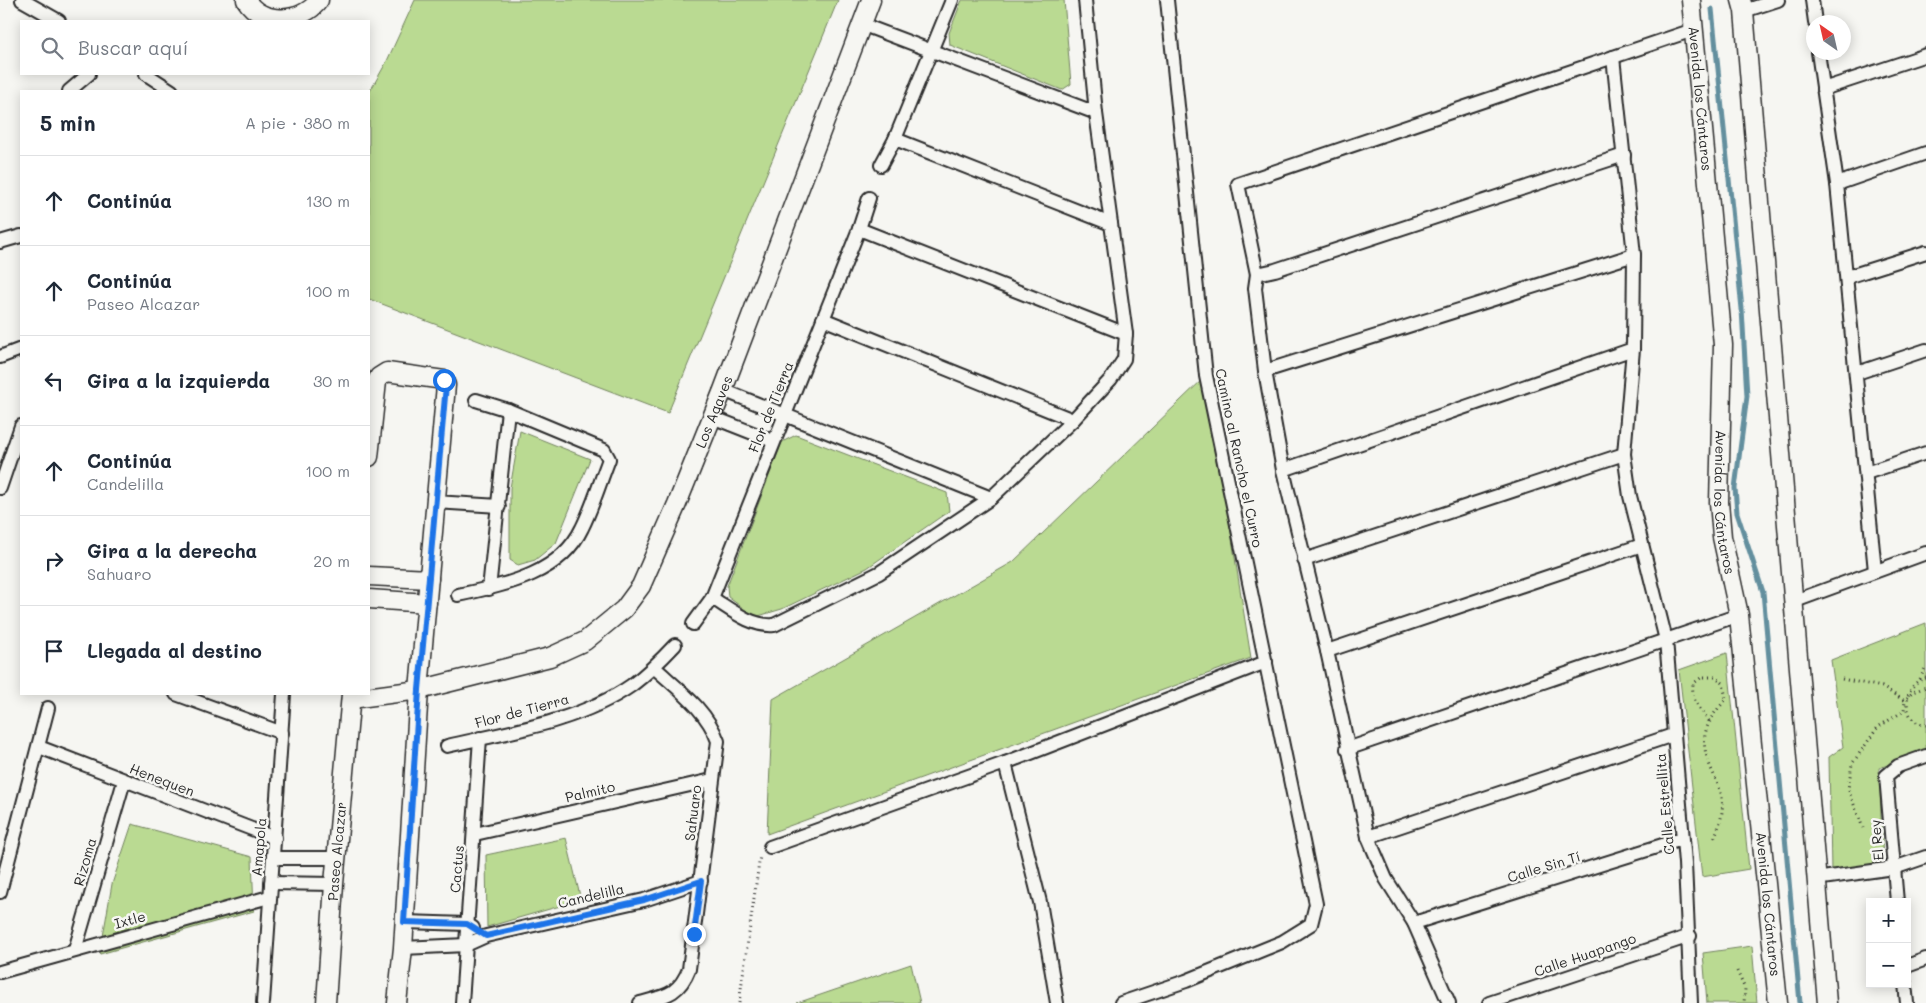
<!DOCTYPE html>
<html lang="es">
<meta charset="utf-8">
<style>
:root{--surface:#fff;--page:#f2f2f3;--text:#1f2937;--muted:#747a83;--line:#e0e1e3}
body{margin:0;font-family:Mali,sans-serif;background:var(--page);color:var(--text)}
.controls{position:absolute;right:15px;bottom:15px;display:grid;overflow:hidden;border-radius:0px;box-shadow:0 2px 12px #0003}
.controls button{width:45px;height:45px;display:grid;place-items:center;padding:0;border:0;border-bottom:1px solid var(--line);background:var(--surface);color:var(--text);font:25px sans-serif}
.compass{position:absolute;left:1806px;top:15px;width:45px;height:45px;border-radius:50%;background:var(--surface);box-shadow:0 2px 12px #0003;rotate:326deg}
.stop{position:absolute;width:15px;height:15px;margin:-11px;border:4px solid #1a73e8;border-radius:50%;background:#fff}
.stop.end{background:#1a73e8;border-color:#fff;box-shadow:0 1px 5px #0008}
.list{margin:0;padding:0;list-style:none}
h2{display:flex;justify-content:space-between;align-items:center;height:65px;margin:0;padding:0 20px;font-size:21px}
h2 small{font-size:16px;font-weight:400;color:var(--muted)}
.list li{display:grid;grid-template-columns:32px 1fr auto;gap:15px;align-items:center;box-sizing:border-box;height:90px;padding:0 20px;border-top:1px solid var(--line)}
.list b{display:block;font-size:19px;white-space:nowrap}
.list p{margin:0;font-size:16px;white-space:nowrap;color:var(--muted)}
.list em{font-size:16px;font-style:normal;color:var(--muted)}
.icon{flex:none;width:28px;height:28px;fill:none;stroke:currentColor;stroke-width:2;stroke-linecap:round;stroke-linejoin:round}
.map{position:relative;flex:none;width:1926px;height:1003px;overflow:hidden}
.search{position:absolute;background:var(--surface);box-shadow:0 2px 12px #0003;left:20px;top:20px;width:350px;height:55px;display:flex;align-items:center;gap:12px;box-sizing:border-box;padding:0 18px;border-radius:0px;color:var(--muted);font-size:19px}
.panel{position:absolute;background:var(--surface);box-shadow:0 2px 12px #0003;left:20px;top:90px;width:350px;height:605px;border-radius:0px}
.map>svg:first-child{display:block}
.green{fill:#bada92;stroke:#72825e}
.lines{fill:none;stroke-linecap:round;stroke-linejoin:round}
.stream{stroke:#638f9e;stroke-width:5}
.street-casing{stroke:#2b2b2b;stroke-width:16}
.secondary-casing{stroke:#2b2b2b;stroke-width:21}
.path{stroke:#2b2b2b;stroke-width:3;stroke-dasharray:1 4;stroke-linecap:butt}
.street{stroke:#f6f6f2;stroke-width:12}
.secondary{stroke:#f6f6f2;stroke-width:18}
.route{stroke:#1a73e8;stroke-width:6}
.labels{text-anchor:middle;stroke-width:5;stroke-linejoin:round;paint-order:stroke}
.street-label{font-size:14px;fill:#2b2b2b;stroke:#f6f6f2}
</style>
<div class="map">
<svg width="1926" height="1003" viewBox="0 0 1926 1003">
<rect width="100%" height="100%" fill="#f6f6f2"/>
<filter id="ink" filterUnits="userSpaceOnUse"><feTurbulence type="fractalNoise" baseFrequency=".02" numOctaves="2"/><feDisplacementMap in="SourceGraphic" scale="10" xChannelSelector="R" yChannelSelector="G"/><feConvolveMatrix kernelMatrix="1 2 1 2 8 2 1 2 1" color-interpolation-filters="sRGB"/></filter>
<g filter="url(#ink)">
<!-- green -->
<g class="green">
<polygon points="415,0 838,0 668,413 369,299 369,93 387,61"/>
<polygon points="962,0 1064,0 1071,84 1062,90 950,45 949,33"/>
<polygon points="1206,376 1251,658 767,834 773,699 1013,562"/>
<polygon points="520,431 590,459 556,543 535,560 518,565 510,560 510,488"/>
<polygon points="796,435 947,493 949,511 867,568 782,609 755,617 728,597 727,586 782,442"/>
<polygon points="1926,623 1926,752 1879,768 1883,863 1831,872 1829,757 1843,747 1831,660"/>
<polygon points="1727,653 1749,869 1702,877 1679,670"/>
<polygon points="132,824 252,857 254,911 100,954 112,884"/>
<polygon points="566,838 581,900 487,927 486,855"/>
<polygon points="1752,946 1757,1003 1707,1003 1703,953"/>
<polygon points="911,964 920,1003 797,1003"/>
</g>
<g class="lines">
<!-- stream -->
<polyline class="stream" points="1712,9 1742,309 1747,396 1735,488 1737,513 1763,592 1800,1003"/>
<!-- street casing -->
<g class="street-casing">
<g id="street">
<polyline points="22,0 59,21"/>
<polyline points="1812,0 1815,22"/>
<polyline points="1744,11 1778,0"/>
<polyline points="861,24 1096,113"/>
<polyline points="1818,52 1837,184 1875,571"/>
<polyline points="1613,57 1634,255 1633,349 1624,454 1630,496 1666,640 1685,863 1691,1003"/>
<polyline points="146,74 172,91"/>
<polyline points="1823,89 1926,55"/>
<polyline points="69,91 89,74"/>
<polyline points="895,139 1111,224"/>
<polyline points="881,165 895,139 952,0"/>
<polyline points="1837,184 1926,153"/>
<polyline points="859,229 1126,334"/>
<polyline points="0,242 21,236"/>
<polyline points="1257,274 1238,184 1693,30"/>
<polyline points="1847,277 1926,252"/>
<polyline points="823,319 1073,420"/>
<polyline points="0,357 21,349"/>
<polyline points="1265,371 1255,288 1257,274 1275,270 1624,155"/>
<polyline points="1857,373 1926,350"/>
<polyline points="723,390 991,498"/>
<polyline points="712,417 773,441"/>
<polyline points="1283,470 1265,371 1634,255"/>
<polyline points="1866,473 1926,453"/>
<polyline points="0,488 21,426"/>
<polyline points="435,502 499,506"/>
<polyline points="1304,560 1624,454"/>
<polyline points="489,589 508,410"/>
<path d="M458,595C504,585 560,575 582,528C593,506 600,482 609,459L604,450L508,410L476,400"/>
<path d="M712,598C730,609 751,627 774,625L879,573L991,498L1073,420L1111,379L1124,359L1126,334L1096,113L1085,0"/>
<polyline points="1795,601 1926,553"/>
<polyline points="693,624 712,598 859,229 869,198"/>
<polyline points="1327,651 1642,545"/>
<polyline points="176,694 282,733"/>
<path d="M447,746C508,732 579,722 632,685C648,673 661,660 675,645"/>
<polyline points="39,747 275,838"/>
<polyline points="1347,749 1739,615"/>
<polyline points="1005,763 1040,902 1057,1003"/>
<polyline points="475,834 712,780"/>
<polyline points="1368,837 1673,735"/>
<polyline points="770,847 1005,763 1266,662"/>
<polyline points="274,858 336,858"/>
<polyline points="1815,879 1894,868 1926,857"/>
<polyline points="271,883 334,884"/>
<polyline points="0,892 48,708"/>
<polyline points="1897,902 1886,776 1898,766 1926,756"/>
<polyline points="405,922 467,924 473,928"/>
<polyline points="1414,923 1682,839"/>
<polyline points="403,948 466,945 486,936 644,900 701,881"/>
<polyline points="75,950 124,781"/>
<polyline points="1907,966 1926,959"/>
<polyline points="0,972 269,897"/>
<polyline points="1905,984 1907,1003"/>
<polyline points="263,1003 284,694"/>
<polyline points="462,1003 480,738"/>
<path d="M640,1003C665,996 679,995 689,969L718,741C706,709 679,690 654,667"/>
<polyline points="1121,1003 1186,981 1282,942 1311,924 1316,904 1206,376 1167,0"/>
<polyline points="1449,1003 1414,923 1386,879 1368,837 1327,651 1283,470 1633,349"/>
<polyline points="1489,1003 1690,936"/>
</g>
</g>
<!-- secondary casing -->
<g class="secondary-casing">
<g id="secondary">
<path d="M246,0C262,26 303,23 319,0"/>
<path id="s1" d="M1691,0L1723,345L1719,502L1722,537L1739,615L1778,1003"/>
<polyline points="1741,0 1744,11 1827,1003"/>
<polyline points="369,457 377,381 379,377 387,372 444,380 446,385 419,690 403,948 397,1003"/>
<polyline points="369,576 429,579"/>
<polyline points="369,599 427,603"/>
<path id="s2" d="M351,699L419,690L550,657L585,641L624,609L641,586L677,504L723,390L871,0"/>
<path id="s3" d="M326,1003L334,884L351,694"/>
</g>
</g>
<!-- path -->
<g class="path">
<path d="M1926,678C1902,683 1900,723 1926,725"/>
<polyline points="1842,679 1882,687 1905,701 1904,711 1878,727 1852,764 1848,789 1863,828"/>
<polyline points="1920,679 1926,666"/>
<polyline points="1907,698 1913,692 1926,687"/>
<path d="M1709,721C1700,707 1691,702 1693,684L1702,677H1716L1723,683L1726,699C1721,706 1713,713 1710,721C1696,747 1712,767 1720,790C1726,807 1720,824 1714,839"/>
<polyline points="1737,971 1745,989 1744,1003"/>
<polyline points="739,1003 760,856"/>
</g>
<!-- street -->
<use href="#street" class="street"/>
<!-- secondary -->
<use href="#secondary" class="secondary"/>
</g>
</g>
<g class="lines" filter="url(#ink)">
<!-- route -->
<polyline class="route" points="444,380 446,385 419,690 404,922 467,924 486,936 644,900 701,881 694,934"/>
</g>
<g class="labels">
<!-- street labels -->
<g class="street-label">
<text dy="5" stroke="none"><textPath href="#s1" startOffset="99">Avenida los Cántaros</textPath></text>
<text transform="translate(771 407) rotate(-68)" y="5">Flor de Tierra</text>
<text dy="5" stroke="none"><textPath href="#s2" startOffset="510">Los Agaves</textPath></text>
<text transform="translate(1239 458) rotate(78)" y="5">Camino al Rancho el Curro</text>
<text dy="5" stroke="none"><textPath href="#s1" startOffset="504">Avenida los Cántaros</textPath></text>
<text transform="translate(522 711) rotate(-15)" y="5">Flor de Tierra</text>
<text transform="translate(162 780) rotate(21)" y="5">Henequen</text>
<text transform="translate(590 792) rotate(-13)" y="5">Palmito</text>
<text transform="translate(1665 804) rotate(-95)" y="5">Calle Estrellita</text>
<text transform="translate(693 813) rotate(-83)" y="5">Sahuaro</text>
<text transform="translate(1877 840) rotate(-95)" y="5">El Rey</text>
<text transform="translate(259 847) rotate(-85)" y="5">Amapola</text>
<text dy="5" stroke="none"><textPath href="#s3" startOffset="152">Paseo Alcazar</textPath></text>
<text transform="translate(85 862) rotate(-74)" y="5">Rizoma</text>
<text transform="translate(1544 867) rotate(-17)" y="5">Calle Sin Tí</text>
<text transform="translate(457 869) rotate(-85)" y="5">Cactus</text>
<text transform="translate(591 896) rotate(-13)" y="5">Candelilla</text>
<text dy="5" stroke="none"><textPath href="#s1" startOffset="909">Avenida los Cántaros</textPath></text>
<text transform="translate(130 920) rotate(-15)" y="5">Ixtle</text>
<text transform="translate(1585 955) rotate(-19)" y="5">Calle Huapango</text>
</g>
</g>
</svg>
<div class="controls">
<button>+</button>
<button>−</button>
</div>
<svg class="compass" viewBox="-18 -18 36 36"><path d="M0-13l5 13h-10z" fill="#e53935"/><path d="M0 13l5-13h-10z" fill="#747a83"/></svg>
<div class="stop" style="left:444px;top:380px"></div>
<div class="stop end" style="left:694px;top:934px"></div>
<div class="search"><svg class="icon" aria-label="search" viewBox="0 0 24 24"><circle cx="10" cy="10" r="6"/><path d="M15 15l6 6"/></svg>Buscar aquí</div>
<section class="panel">
<h2>5 min<small>A pie · 380 m</small></h2>
<ul class="list">
<li><svg class="icon" aria-label="ahead" viewBox="0 0 24 24"><path d="M12 20V5M6 11l6-6 6 6"/></svg><div><b>Continúa</b></div><em>130 m</em></li>
<li><svg class="icon" aria-label="ahead" viewBox="0 0 24 24"><path d="M12 20V5M6 11l6-6 6 6"/></svg><div><b>Continúa</b><p>Paseo Alcazar</p></div><em>100 m</em></li>
<li><svg class="icon" aria-label="left" viewBox="0 0 24 24"><path d="M17 20v-9H6M10 6l-5 5 5 5"/></svg><div><b>Gira a la izquierda</b></div><em>30 m</em></li>
<li><svg class="icon" aria-label="ahead" viewBox="0 0 24 24"><path d="M12 20V5M6 11l6-6 6 6"/></svg><div><b>Continúa</b><p>Candelilla</p></div><em>100 m</em></li>
<li><svg class="icon" aria-label="right" viewBox="0 0 24 24"><path d="M7 20v-9h11M14 6l5 5-5 5"/></svg><div><b>Gira a la derecha</b><p>Sahuaro</p></div><em>20 m</em></li>
<li><svg class="icon" aria-label="arrive" viewBox="0 0 24 24"><path d="M6 21V4h12l-3 4 3 4H6"/></svg><div><b>Llegada al destino</b></div></li>
</ul>
</section>
</div>
